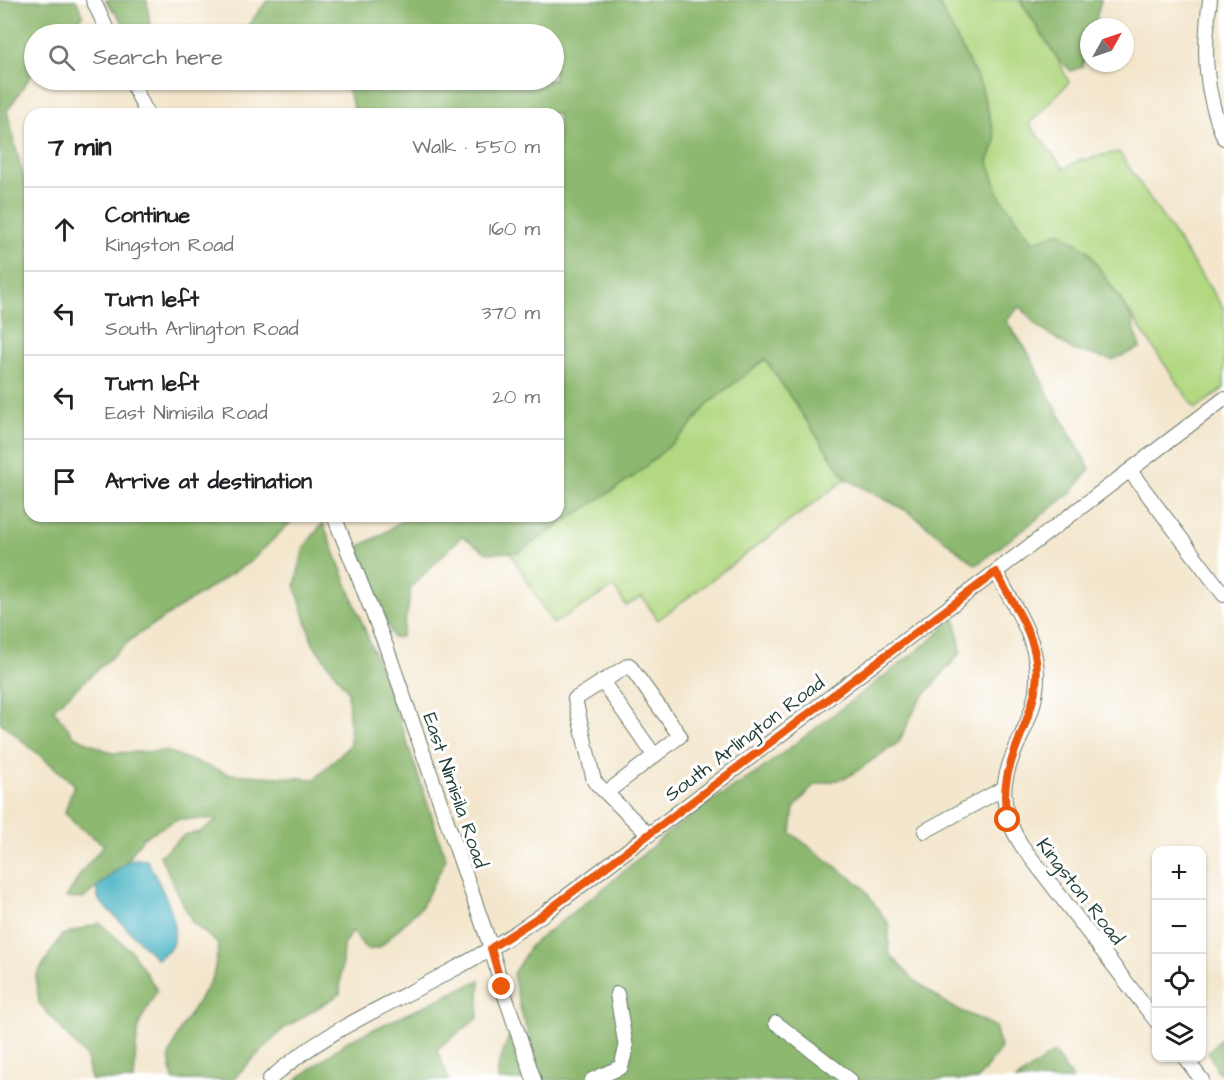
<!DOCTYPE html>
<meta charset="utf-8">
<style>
:root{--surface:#fff;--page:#f6f6f6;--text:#202124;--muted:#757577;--line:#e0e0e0}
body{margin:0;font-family:"Architects Daughter",sans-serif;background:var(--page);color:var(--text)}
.controls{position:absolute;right:18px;bottom:18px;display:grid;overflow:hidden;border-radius:12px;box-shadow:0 2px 4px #0004}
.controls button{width:54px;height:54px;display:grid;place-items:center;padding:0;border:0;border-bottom:2px solid var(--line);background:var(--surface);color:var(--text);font:30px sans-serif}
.compass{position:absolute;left:1080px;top:18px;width:54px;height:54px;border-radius:50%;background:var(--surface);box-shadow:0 2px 4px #0004;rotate:50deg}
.stop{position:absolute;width:18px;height:18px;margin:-14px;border:4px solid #ea580c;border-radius:50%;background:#fff}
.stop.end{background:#ea580c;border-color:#fff;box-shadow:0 2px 6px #0008}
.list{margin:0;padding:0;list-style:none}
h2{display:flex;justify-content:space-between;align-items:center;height:78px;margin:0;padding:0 24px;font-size:26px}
h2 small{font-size:20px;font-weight:400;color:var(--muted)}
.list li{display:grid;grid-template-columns:39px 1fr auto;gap:18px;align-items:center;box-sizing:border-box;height:84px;padding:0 24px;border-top:2px solid var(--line)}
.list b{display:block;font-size:22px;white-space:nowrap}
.list p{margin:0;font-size:20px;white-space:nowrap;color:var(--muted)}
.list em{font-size:20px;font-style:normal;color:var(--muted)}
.icon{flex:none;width:33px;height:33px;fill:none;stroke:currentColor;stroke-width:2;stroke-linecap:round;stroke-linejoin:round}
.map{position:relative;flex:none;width:1224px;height:1080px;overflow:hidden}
.search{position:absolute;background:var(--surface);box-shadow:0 2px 4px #0004;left:24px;top:24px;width:540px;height:66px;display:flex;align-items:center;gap:15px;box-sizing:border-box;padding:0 21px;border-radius:33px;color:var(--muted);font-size:22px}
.panel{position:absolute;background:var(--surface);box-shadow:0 2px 4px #0004;left:24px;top:108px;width:540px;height:414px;border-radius:18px}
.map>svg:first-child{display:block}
.green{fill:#b2d882;stroke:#688a5b;stroke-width:1.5}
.forest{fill:#8db870;stroke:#567a52;stroke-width:1.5}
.water{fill:#48b4c4;stroke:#34787c;stroke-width:1.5}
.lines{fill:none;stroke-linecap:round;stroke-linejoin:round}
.minor-casing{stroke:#697869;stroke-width:16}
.minor{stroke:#fff;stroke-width:14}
.route{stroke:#ea580c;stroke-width:8}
.labels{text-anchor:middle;stroke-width:6;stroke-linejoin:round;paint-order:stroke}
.street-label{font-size:20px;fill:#1f3d34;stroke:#fff}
</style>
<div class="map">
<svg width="1224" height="1080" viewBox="0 0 1224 1080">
<rect width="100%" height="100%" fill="#fff"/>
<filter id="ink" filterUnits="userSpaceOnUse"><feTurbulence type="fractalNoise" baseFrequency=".0167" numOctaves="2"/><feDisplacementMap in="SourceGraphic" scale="12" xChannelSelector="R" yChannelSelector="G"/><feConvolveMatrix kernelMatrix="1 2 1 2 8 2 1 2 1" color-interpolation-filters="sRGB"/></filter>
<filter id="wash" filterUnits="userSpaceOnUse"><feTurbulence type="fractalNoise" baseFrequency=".008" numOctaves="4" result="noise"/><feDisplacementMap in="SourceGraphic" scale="24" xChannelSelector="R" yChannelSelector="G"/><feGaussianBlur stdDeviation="1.35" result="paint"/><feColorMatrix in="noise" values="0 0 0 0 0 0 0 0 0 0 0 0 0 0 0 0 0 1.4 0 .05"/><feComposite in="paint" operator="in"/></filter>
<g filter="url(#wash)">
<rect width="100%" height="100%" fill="#f3e6cc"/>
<!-- green -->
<g class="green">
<polygon points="937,0 1020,0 1057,58 1069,82 1029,124 1064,169 1081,159 1089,160 1097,156 1119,152 1224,309 1224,388 1195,409 1087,250 1033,242 999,195 988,161 996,141 981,86"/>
<polygon points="765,359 846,479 658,620 642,597 626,606 614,587 553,624 510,552 519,552 686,431 709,403"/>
</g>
<!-- forest -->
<g class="forest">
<polygon points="0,0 76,0 83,15 66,34 34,34 34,71 7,111 25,184 30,189 30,516 297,516 251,561 133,638 53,709 74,736 111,753 166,751 229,774 315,779 350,745 348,691 313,644 295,585 304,547 323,523 396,709 446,859 422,906 379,948 367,950 352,931 343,945 340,994 283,1029 232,1080 173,1080 169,1056 180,1030 213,977 219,945 192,922 160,856 184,835 200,832 218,819 177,819 143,838 125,863 83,899 66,898 83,870 104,845 75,824 65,812 74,784 0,722"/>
<polygon points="105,0 147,0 150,27 142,34 132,34"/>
<polygon points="268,0 937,0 981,86 996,141 988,161 999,195 1033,242 1060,232 1087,250 1131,316 1140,348 1112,360 1073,350 1038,327 1020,306 1006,321 1028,352 1047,392 1090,469 1071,493 976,565 909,512 846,479 765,359 709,403 686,431 636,475 519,552 487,553 462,536 411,587 408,609 401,637 393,638 358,547 381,535 409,516 558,516 558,114 356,114 344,80 554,80 554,34 241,34"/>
<polygon points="1020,0 1101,0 1094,27 1089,27 1089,44 1082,67 1071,71 1057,58"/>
<polygon points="955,617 961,652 919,701 899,742 846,778 814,785 794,808 791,833 863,887 889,925 889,953 913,979 950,1006 995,1026 1001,1049 977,1080 543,1080 521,1011 513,974 531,945 610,883 664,836 704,806 758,772 931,640"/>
<polygon points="100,923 132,952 157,990 140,1022 136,1046 134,1080 91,1080 86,1057 39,1003 36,976 62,935"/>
<polygon points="480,980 478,1018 437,1049 449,1080 296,1080 348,1041"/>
<polygon points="509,1036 527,1080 498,1080 498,1068"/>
<polygon points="1224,1036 1224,1071 1218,1072 1208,1052"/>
<polygon points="1054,1052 1073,1080 1016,1080"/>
</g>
<!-- water -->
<path class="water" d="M134,859L147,860C158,883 184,922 171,947C168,952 161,956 157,959L99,900L96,888L125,863Z"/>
</g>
<g filter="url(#ink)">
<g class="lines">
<!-- minor casing -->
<g class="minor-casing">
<g id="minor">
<polyline points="93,0 109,34"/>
<path d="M1210,0C1203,50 1204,91 1224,138"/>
<polyline points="131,80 147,114"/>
<polyline points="1130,471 1224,595"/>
<polyline points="334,516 386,646 491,948 502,987 534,1080"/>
<path d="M996,572C1012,603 1036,636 1037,673C1039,740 974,772 1022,846L1156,1021"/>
<polyline points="602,681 654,755"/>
<polyline points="606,793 680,736 629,665 575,699 594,781 649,835"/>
<polyline points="925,831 1004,788"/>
<polyline points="776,1023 850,1080"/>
<polyline points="1185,1058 1202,1080"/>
<path d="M269,1080C321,1033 384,1007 445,974C480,956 514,935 546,912L1224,399"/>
<polyline points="592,1080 621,1067 626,1048 617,994"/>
</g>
</g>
<!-- minor -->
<use href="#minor" class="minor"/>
</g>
</g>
<g class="lines" filter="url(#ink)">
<!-- route -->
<path class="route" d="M502,987L491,948L546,912L996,572C1010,599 1032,629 1036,660C1044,717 992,762 1008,820"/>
</g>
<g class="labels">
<!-- street labels -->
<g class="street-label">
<text transform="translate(744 738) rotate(-37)" y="7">South Arlington Road</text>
<text transform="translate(456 790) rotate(71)" y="7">East Nimisila Road</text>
<text transform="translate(1081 891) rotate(52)" y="7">Kingston Road</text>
</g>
</g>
</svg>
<div class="controls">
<button>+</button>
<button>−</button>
<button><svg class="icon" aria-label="locate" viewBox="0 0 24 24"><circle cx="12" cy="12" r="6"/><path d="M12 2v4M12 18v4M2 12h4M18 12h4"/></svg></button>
<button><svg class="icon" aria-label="layers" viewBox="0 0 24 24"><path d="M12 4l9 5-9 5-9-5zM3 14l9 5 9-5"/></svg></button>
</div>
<svg class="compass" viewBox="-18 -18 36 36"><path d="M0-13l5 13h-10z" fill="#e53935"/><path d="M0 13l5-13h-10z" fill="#757577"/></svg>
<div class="stop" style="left:1008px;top:820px"></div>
<div class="stop end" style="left:502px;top:987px"></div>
<div class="search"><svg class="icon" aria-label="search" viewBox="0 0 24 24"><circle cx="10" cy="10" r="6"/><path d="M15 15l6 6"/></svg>Search here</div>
<section class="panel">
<h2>7 min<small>Walk · 550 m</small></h2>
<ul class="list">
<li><svg class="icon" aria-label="ahead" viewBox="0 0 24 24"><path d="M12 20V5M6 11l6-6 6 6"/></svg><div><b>Continue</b><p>Kingston Road</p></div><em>160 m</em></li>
<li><svg class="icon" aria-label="left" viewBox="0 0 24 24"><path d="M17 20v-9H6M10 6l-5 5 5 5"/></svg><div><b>Turn left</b><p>South Arlington Road</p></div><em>370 m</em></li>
<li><svg class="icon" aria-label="left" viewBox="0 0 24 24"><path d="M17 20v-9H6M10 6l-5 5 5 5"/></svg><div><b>Turn left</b><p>East Nimisila Road</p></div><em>20 m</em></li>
<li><svg class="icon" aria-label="arrive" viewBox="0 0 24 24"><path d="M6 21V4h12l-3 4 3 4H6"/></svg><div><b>Arrive at destination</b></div></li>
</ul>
</section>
</div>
